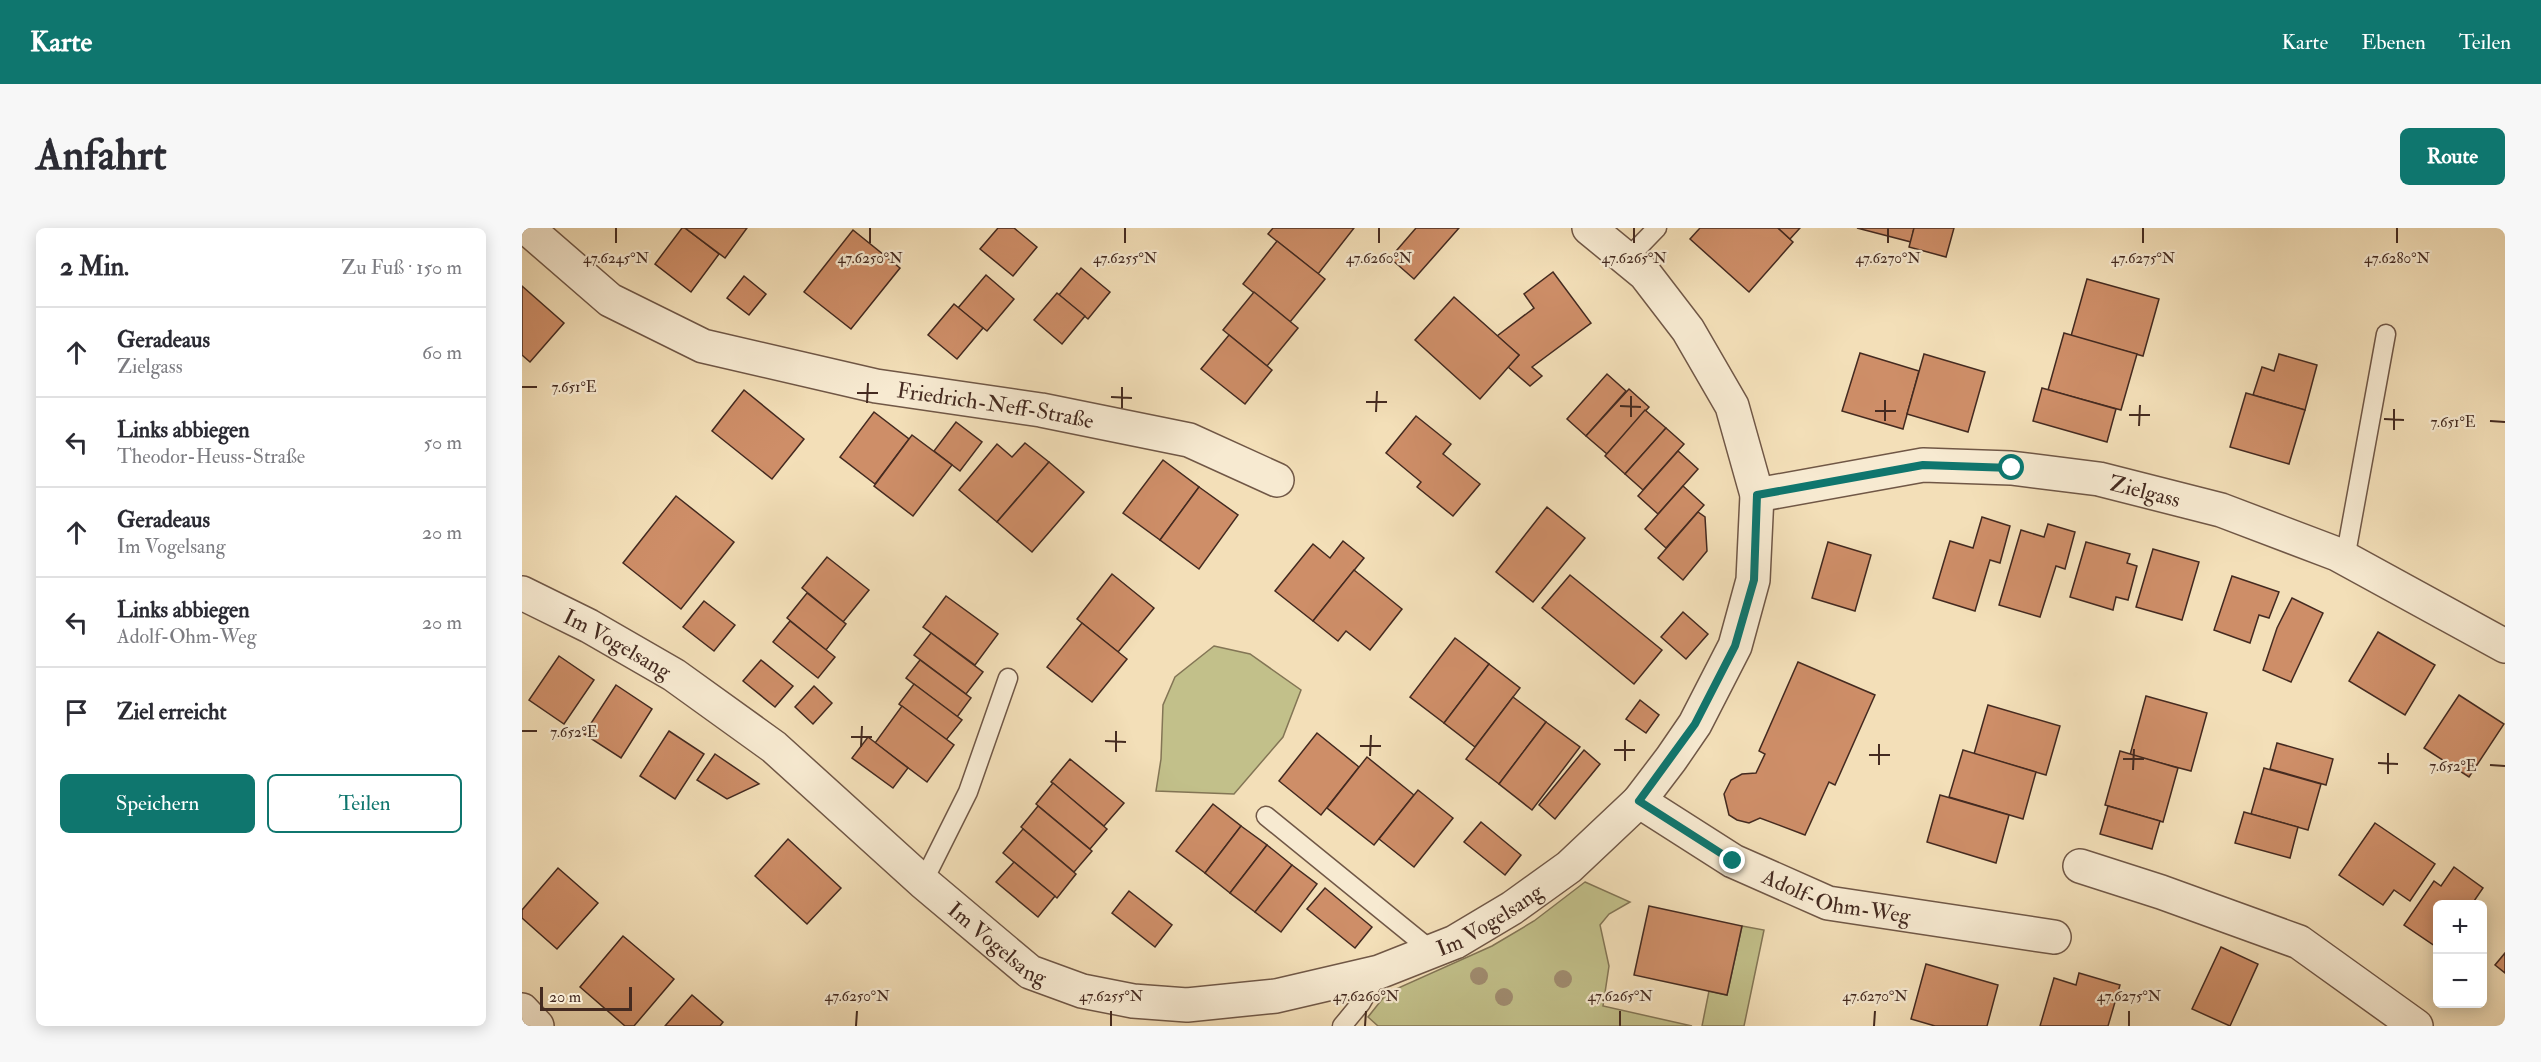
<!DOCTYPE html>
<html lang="de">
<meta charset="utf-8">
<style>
:root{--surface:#fff;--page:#f7f7f7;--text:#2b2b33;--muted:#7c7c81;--line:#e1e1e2;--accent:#0f766e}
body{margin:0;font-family:"IM FELL Double Pica",serif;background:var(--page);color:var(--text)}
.controls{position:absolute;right:18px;bottom:18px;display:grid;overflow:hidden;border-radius:9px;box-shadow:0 3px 15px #0003}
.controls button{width:54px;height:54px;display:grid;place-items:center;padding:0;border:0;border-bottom:2px solid var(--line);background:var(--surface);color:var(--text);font:30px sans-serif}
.scale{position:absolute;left:18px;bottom:15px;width:92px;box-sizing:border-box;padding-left:6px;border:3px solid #442a20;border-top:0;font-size:16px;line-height:21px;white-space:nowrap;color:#442a20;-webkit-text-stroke:4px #f7ead1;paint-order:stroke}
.stop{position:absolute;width:18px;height:18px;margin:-14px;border:4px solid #0f766e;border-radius:50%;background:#fff}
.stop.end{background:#0f766e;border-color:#fff;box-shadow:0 2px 6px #0008}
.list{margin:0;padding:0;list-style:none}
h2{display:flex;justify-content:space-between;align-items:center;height:78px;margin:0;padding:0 24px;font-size:26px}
h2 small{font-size:20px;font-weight:400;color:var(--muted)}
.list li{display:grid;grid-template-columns:39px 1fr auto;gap:18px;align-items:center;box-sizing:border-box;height:90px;padding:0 24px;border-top:2px solid var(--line)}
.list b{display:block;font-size:22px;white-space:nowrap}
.list p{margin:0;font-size:20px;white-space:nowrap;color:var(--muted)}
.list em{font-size:20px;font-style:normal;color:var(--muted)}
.actions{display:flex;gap:12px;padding:18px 24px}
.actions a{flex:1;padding:14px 0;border:2px solid var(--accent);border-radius:9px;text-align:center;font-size:21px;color:var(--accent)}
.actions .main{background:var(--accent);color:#fff}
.icon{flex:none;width:33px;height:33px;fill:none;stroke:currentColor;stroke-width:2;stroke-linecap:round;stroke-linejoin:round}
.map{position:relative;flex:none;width:1983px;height:798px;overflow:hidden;border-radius:9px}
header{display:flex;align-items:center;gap:36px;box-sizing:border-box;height:84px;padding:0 30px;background:var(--accent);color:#fff}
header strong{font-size:28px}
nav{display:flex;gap:33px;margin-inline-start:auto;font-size:21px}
.intro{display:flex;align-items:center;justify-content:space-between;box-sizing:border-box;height:144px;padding:0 36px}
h1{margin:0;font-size:42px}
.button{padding:15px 27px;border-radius:9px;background:var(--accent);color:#fff;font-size:21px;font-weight:700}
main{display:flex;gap:36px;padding:0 36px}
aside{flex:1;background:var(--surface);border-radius:9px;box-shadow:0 3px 15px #0003}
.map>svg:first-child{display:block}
.green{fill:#c2c08a;stroke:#837555;stroke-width:1.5}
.building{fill:#ce8e68;stroke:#442a20;stroke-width:1.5}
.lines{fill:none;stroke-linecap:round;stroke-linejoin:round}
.lane-casing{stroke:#705746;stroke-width:21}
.street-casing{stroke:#705746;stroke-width:36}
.lane{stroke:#f7ead1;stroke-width:18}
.street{stroke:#f7ead1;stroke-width:33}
.tree{fill:#a08c70}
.route{stroke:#0f766e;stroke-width:8}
.ticks{fill:none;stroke:#442a20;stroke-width:2}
.labels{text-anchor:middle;stroke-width:4.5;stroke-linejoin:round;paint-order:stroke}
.street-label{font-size:22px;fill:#442a20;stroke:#f7ead1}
.ticks-label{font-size:15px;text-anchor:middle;fill:#442a20;stroke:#f7ead1;stroke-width:4.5;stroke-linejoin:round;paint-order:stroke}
</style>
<header>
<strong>Karte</strong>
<nav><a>Karte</a><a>Ebenen</a><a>Teilen</a></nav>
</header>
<div class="intro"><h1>Anfahrt</h1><a class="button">Route</a></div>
<main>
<aside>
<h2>2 Min.<small>Zu Fuß · 150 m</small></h2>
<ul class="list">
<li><svg class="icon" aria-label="ahead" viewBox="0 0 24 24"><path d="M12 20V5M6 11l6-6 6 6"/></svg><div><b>Geradeaus</b><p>Zielgass</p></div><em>60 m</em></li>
<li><svg class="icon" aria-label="left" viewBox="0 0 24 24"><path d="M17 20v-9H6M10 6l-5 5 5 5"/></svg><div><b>Links abbiegen</b><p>Theodor-Heuss-Straße</p></div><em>50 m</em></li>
<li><svg class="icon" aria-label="ahead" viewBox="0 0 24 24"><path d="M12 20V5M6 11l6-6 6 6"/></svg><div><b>Geradeaus</b><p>Im Vogelsang</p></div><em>20 m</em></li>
<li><svg class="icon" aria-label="left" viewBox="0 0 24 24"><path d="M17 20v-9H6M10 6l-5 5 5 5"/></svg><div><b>Links abbiegen</b><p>Adolf-Ohm-Weg</p></div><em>20 m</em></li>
<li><svg class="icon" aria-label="arrive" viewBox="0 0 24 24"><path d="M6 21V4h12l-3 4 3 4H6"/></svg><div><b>Ziel erreicht</b></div></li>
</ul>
<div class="actions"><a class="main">Speichern</a><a>Teilen</a></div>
</aside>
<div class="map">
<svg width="1983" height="798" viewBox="0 0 1983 798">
<rect width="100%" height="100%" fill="#f3dfb8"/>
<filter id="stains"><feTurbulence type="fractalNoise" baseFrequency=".00333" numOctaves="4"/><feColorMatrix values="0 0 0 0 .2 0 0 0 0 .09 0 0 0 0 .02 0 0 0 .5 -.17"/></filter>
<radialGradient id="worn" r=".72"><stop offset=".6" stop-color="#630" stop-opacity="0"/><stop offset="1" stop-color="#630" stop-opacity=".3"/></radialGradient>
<!-- green -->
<g class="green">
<polygon points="692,418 728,426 779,462 761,509 712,566 634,563 639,531 641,477 653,449"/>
<polygon points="1063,654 1108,674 1087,686 1078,697 1087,738 1081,778 1170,798 856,798 846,789 865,765 970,718 1012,693"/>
<polygon points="1220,698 1242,702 1222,798 1180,798 1187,763 1205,767"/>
</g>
<!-- building -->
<g class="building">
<polygon points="160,0 163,0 197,26 169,64 133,36"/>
<polygon points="163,0 225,0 203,30"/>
<polygon points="476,0 492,0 515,19 491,48 458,21"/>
<polygon points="751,0 832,0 796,46 746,6"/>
<polygon points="894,0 937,0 892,51 868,30"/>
<polygon points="1178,0 1256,0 1271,14 1227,64 1168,11"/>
<polygon points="1256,0 1278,0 1268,11"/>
<polygon points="1335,0 1392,0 1389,14"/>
<polygon points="1392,0 1432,0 1424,29 1387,19"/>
<polygon points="331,2 378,40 329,101 282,64"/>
<polygon points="755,13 803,51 768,94 721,56"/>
<polygon points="559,40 588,64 566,91 537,67"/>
<polygon points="1031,44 1069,95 1010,139 1020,148 1008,158 986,139 997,127 975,108 1012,80 1002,66"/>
<polygon points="464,47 492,71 465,103 436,80"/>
<polygon points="222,48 244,66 227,87 205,70"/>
<polygon points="1565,51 1637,71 1621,128 1549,108"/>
<polygon points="0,58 42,95 8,134 0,127"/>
<polygon points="732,64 776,100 745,138 701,102"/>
<polygon points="535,65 563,88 540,116 512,92"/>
<polygon points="932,69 997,127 958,171 893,112"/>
<polygon points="432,76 461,100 435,131 406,107"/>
<polygon points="1542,105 1615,126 1599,182 1526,162"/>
<polygon points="707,107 750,142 723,176 679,141"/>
<polygon points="1338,125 1397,143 1381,201 1320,183"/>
<polygon points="1402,126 1463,144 1446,204 1385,186"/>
<polygon points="1757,126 1795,137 1783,182 1731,167 1740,139 1752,143"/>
<polygon points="1085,146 1104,163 1064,208 1045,191"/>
<polygon points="1520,160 1594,181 1585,214 1511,193"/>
<polygon points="1107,161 1127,179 1085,226 1064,208"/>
<polygon points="222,162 282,211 250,251 190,203"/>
<polygon points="1724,165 1783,182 1767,236 1708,219"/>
<polygon points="1123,182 1144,200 1103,246 1083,228"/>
<polygon points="352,184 387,211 353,256 318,229"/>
<polygon points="894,188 929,216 921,226 958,256 931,288 895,259 899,254 864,225"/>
<polygon points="434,194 460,214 438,243 412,223"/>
<polygon points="1144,200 1162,216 1121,262 1103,246"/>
<polygon points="390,207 430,237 391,288 352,258"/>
<polygon points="503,215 527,234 475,294 437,262 475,216 490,229"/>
<polygon points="1156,223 1176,241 1136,286 1116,268"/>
<polygon points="641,232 677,259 638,312 601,285"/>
<polygon points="527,234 562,264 510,324 475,294"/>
<polygon points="1161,258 1182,277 1144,320 1123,301"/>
<polygon points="677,259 716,287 677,341 638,312"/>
<polygon points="154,268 212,314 159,381 101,335"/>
<polygon points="1025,279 1063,310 1011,374 974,344"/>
<polygon points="1176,284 1183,289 1185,323 1161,352 1136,330"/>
<polygon points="1460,289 1488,298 1478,335 1468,332 1453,383 1411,370 1428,313 1451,320"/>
<polygon points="1526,296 1553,304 1543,341 1534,338 1518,389 1477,377 1499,302 1522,309"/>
<polygon points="821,313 842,330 791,393 753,363 791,316 808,330"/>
<polygon points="1306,314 1349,327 1333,383 1290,370"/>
<polygon points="1564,314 1608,326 1605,335 1615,338 1606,372 1594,369 1591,382 1548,369"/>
<polygon points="1631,321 1677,334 1660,392 1614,379"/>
<polygon points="305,329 347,362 321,394 280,360"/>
<polygon points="832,342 880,381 848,422 824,403 816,413 791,393"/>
<polygon points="590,346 632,380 596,424 555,391"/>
<polygon points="1048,347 1140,422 1112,456 1020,380"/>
<polygon points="1710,348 1757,364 1747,390 1737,387 1728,415 1692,402"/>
<polygon points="285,365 324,396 304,422 265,390"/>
<polygon points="424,368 476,406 453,437 401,399"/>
<polygon points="1770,370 1801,385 1769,454 1741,442 1755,400"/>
<polygon points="182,373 213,397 192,423 161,399"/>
<polygon points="1161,384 1186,406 1164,431 1139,409"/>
<polygon points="268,393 313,429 296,450 251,414"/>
<polygon points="560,395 605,431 570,474 525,439"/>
<polygon points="1856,404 1913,437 1883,487 1827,453"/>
<polygon points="409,405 461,444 444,466 392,427"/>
<polygon points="933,410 967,436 922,495 888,469"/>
<polygon points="37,428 72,452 42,496 7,472"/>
<polygon points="239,432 271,458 253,479 221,453"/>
<polygon points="398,432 449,470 435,489 384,450"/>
<polygon points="1276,434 1353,467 1313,557 1307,554 1283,607 1238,590 1227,595 1215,592 1207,587 1202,566 1209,552 1220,546 1234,545 1243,526 1237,523"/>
<polygon points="967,436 998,460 953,519 922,495"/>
<polygon points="392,456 440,492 424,512 377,476"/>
<polygon points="94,457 130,481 99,530 62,506"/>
<polygon points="292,458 310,475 291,496 273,479"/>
<polygon points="1937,467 1982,496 1947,549 1902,520"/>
<polygon points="1624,468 1685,485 1669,543 1608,527"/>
<polygon points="991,469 1024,494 977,556 944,531"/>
<polygon points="1118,472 1137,487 1124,505 1104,491"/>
<polygon points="1466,477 1538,498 1524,547 1452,526"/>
<polygon points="380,478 432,517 405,554 353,515"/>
<polygon points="1024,494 1058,519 1010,582 977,556"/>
<polygon points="147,503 182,526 153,571 118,548"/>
<polygon points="795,505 837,539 799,587 757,553"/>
<polygon points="346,509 386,540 371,560 330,530"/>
<polygon points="1755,515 1811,531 1804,557 1748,541"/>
<polygon points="1062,522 1078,536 1033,591 1017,577"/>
<polygon points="1441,522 1514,544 1501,591 1427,569"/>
<polygon points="1598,523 1656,540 1641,594 1583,577"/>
<polygon points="193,526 237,556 205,571 175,552"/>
<polygon points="845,529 892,567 852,617 805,580"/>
<polygon points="548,531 602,575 582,598 529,554"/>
<polygon points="1742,540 1799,556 1786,602 1729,586"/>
<polygon points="531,555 585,601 568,621 514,576"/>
<polygon points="896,562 931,590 892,639 857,611"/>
<polygon points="1418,567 1487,587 1474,635 1405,614"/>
<polygon points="691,576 719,598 683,645 654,623"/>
<polygon points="516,578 570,623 552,644 499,599"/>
<polygon points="1586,578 1638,593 1630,621 1578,606"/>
<polygon points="1722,584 1776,599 1768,630 1713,615"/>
<polygon points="959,594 999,627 983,647 942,614"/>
<polygon points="1853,595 1913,636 1888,673 1872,662 1861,677 1817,647"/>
<polygon points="719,598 745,617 708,665 683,645"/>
<polygon points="501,601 554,646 535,670 481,625"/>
<polygon points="266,611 319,660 285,696 233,648"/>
<polygon points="745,617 770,637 733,684 708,665"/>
<polygon points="492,634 533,668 516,689 474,654"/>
<polygon points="770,637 795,656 759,704 733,684"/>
<polygon points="1932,639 1961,660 1950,676 1916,676 1916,720 1882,697 1912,653 1919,658"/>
<polygon points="36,640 76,675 35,721 0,690 0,682"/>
<polygon points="803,660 850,699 833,720 785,681"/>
<polygon points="607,663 650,697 633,719 590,685"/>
<polygon points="1127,678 1220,698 1205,767 1112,747"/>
<polygon points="101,708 152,751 112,798 103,798 58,759"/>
<polygon points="1699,719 1736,736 1708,798 1670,781"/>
<polygon points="1983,725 1983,745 1973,737"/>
<polygon points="1404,736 1476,757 1465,798 1413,798 1389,791"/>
<polygon points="1557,745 1598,757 1586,798 1518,798 1532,750 1554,757"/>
<polygon points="170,767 201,794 198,798 143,798"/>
</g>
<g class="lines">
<!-- lane casing -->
<g class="lane-casing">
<g id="lane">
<polyline points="1105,31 1135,0"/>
<polyline points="1823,331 1864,106"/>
<polyline points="744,588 910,723"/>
<polyline points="401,654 446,564 486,450"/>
<polyline points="820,798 839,775 857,744"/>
</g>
</g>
<!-- street casing -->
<g class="street-casing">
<g id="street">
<path id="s1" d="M5,0L88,72L181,118L354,158L519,182L667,212L755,252"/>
<path id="s2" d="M1235,267L1401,237L1489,240L1577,251L1699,282L1815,326L1983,418"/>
<path id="s3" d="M0,365L67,398L152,447L252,519L401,654L508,744L560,763L611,773L665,777L754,768L857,744L933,714L990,680L1047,639L1117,573L1149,531L1173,496L1213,418L1231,352L1235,267L1210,178L1166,102L1123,46L1067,0"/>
<path id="s4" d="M1117,573L1211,633L1306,675L1532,709"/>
<polyline points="1558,638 1639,664 1777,714 1894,798"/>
<polyline points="0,782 15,798"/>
</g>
</g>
<!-- lane -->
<use href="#lane" class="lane"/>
<!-- street -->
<use href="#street" class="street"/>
</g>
<!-- trees -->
<g class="tree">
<circle cx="957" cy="748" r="9"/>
<circle cx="1041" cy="751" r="9"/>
<circle cx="982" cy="769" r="9"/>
</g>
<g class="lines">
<!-- route -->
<polyline class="route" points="1211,633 1117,573 1173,496 1213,418 1232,352 1235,267 1401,237 1490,240"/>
</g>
<!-- ticks -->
<path class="ticks" d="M94,15V0M348,15V0M603,15V0M857,15V0M1112,15V0M1366,15V0M1621,15V0M1875,15V0M0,159H15M335,165H356M589,169L610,170M844,174H865M345,175L346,155M1098,178L1119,179M600,180V159M1353,183H1374M854,184L855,163M1607,187H1628M1109,189V168M1862,191L1882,192M1363,193V172M1968,193L1983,194M1617,198L1618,177M1872,202V181M0,503H15M329,509H350M583,513L604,514M838,518H859M339,519L340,498M1092,522H1113M594,524V503M1347,527H1368M848,528L849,507M1601,531H1622M1103,533V512M1856,535L1876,536M1357,537V516M1968,537L1983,538M1611,542L1612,521M1866,546V525M334,798L335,783M589,798V783M843,798L844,783M1098,798V783M1352,798L1353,783M1607,798V783"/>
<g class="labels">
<!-- street labels -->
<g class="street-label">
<text dy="8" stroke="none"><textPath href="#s1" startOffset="512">Friedrich-Neff-Straße</textPath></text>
<text dy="8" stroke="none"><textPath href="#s2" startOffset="393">Zielgass</textPath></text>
<text dy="8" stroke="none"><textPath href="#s3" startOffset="108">Im Vogelsang</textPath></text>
<text dy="8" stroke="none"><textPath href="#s4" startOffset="222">Adolf-Ohm-Weg</textPath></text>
<text dy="8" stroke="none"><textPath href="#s3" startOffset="1116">Im Vogelsang</textPath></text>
<text dy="8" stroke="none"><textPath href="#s3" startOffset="594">Im Vogelsang</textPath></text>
</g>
</g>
<g class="ticks-label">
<text x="94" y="35">47.6245°N</text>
<text x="348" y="35">47.6250°N</text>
<text x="603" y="35">47.6255°N</text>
<text x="857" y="35">47.6260°N</text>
<text x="1112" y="35">47.6265°N</text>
<text x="1366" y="35">47.6270°N</text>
<text x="1621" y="35">47.6275°N</text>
<text x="1875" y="35">47.6280°N</text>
<text x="52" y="164">7.651°E</text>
<text x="1931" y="199">7.651°E</text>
<text x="52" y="509">7.652°E</text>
<text x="1931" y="543">7.652°E</text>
<text x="335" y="773">47.6250°N</text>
<text x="589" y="773">47.6255°N</text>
<text x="844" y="773">47.6260°N</text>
<text x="1098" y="773">47.6265°N</text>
<text x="1353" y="773">47.6270°N</text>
<text x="1607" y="773">47.6275°N</text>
</g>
<rect width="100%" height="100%" filter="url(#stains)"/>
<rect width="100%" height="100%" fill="url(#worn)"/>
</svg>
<div class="controls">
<button>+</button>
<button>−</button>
</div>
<div class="scale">20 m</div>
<div class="stop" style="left:1490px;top:240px"></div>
<div class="stop end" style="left:1211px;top:633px"></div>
</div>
</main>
